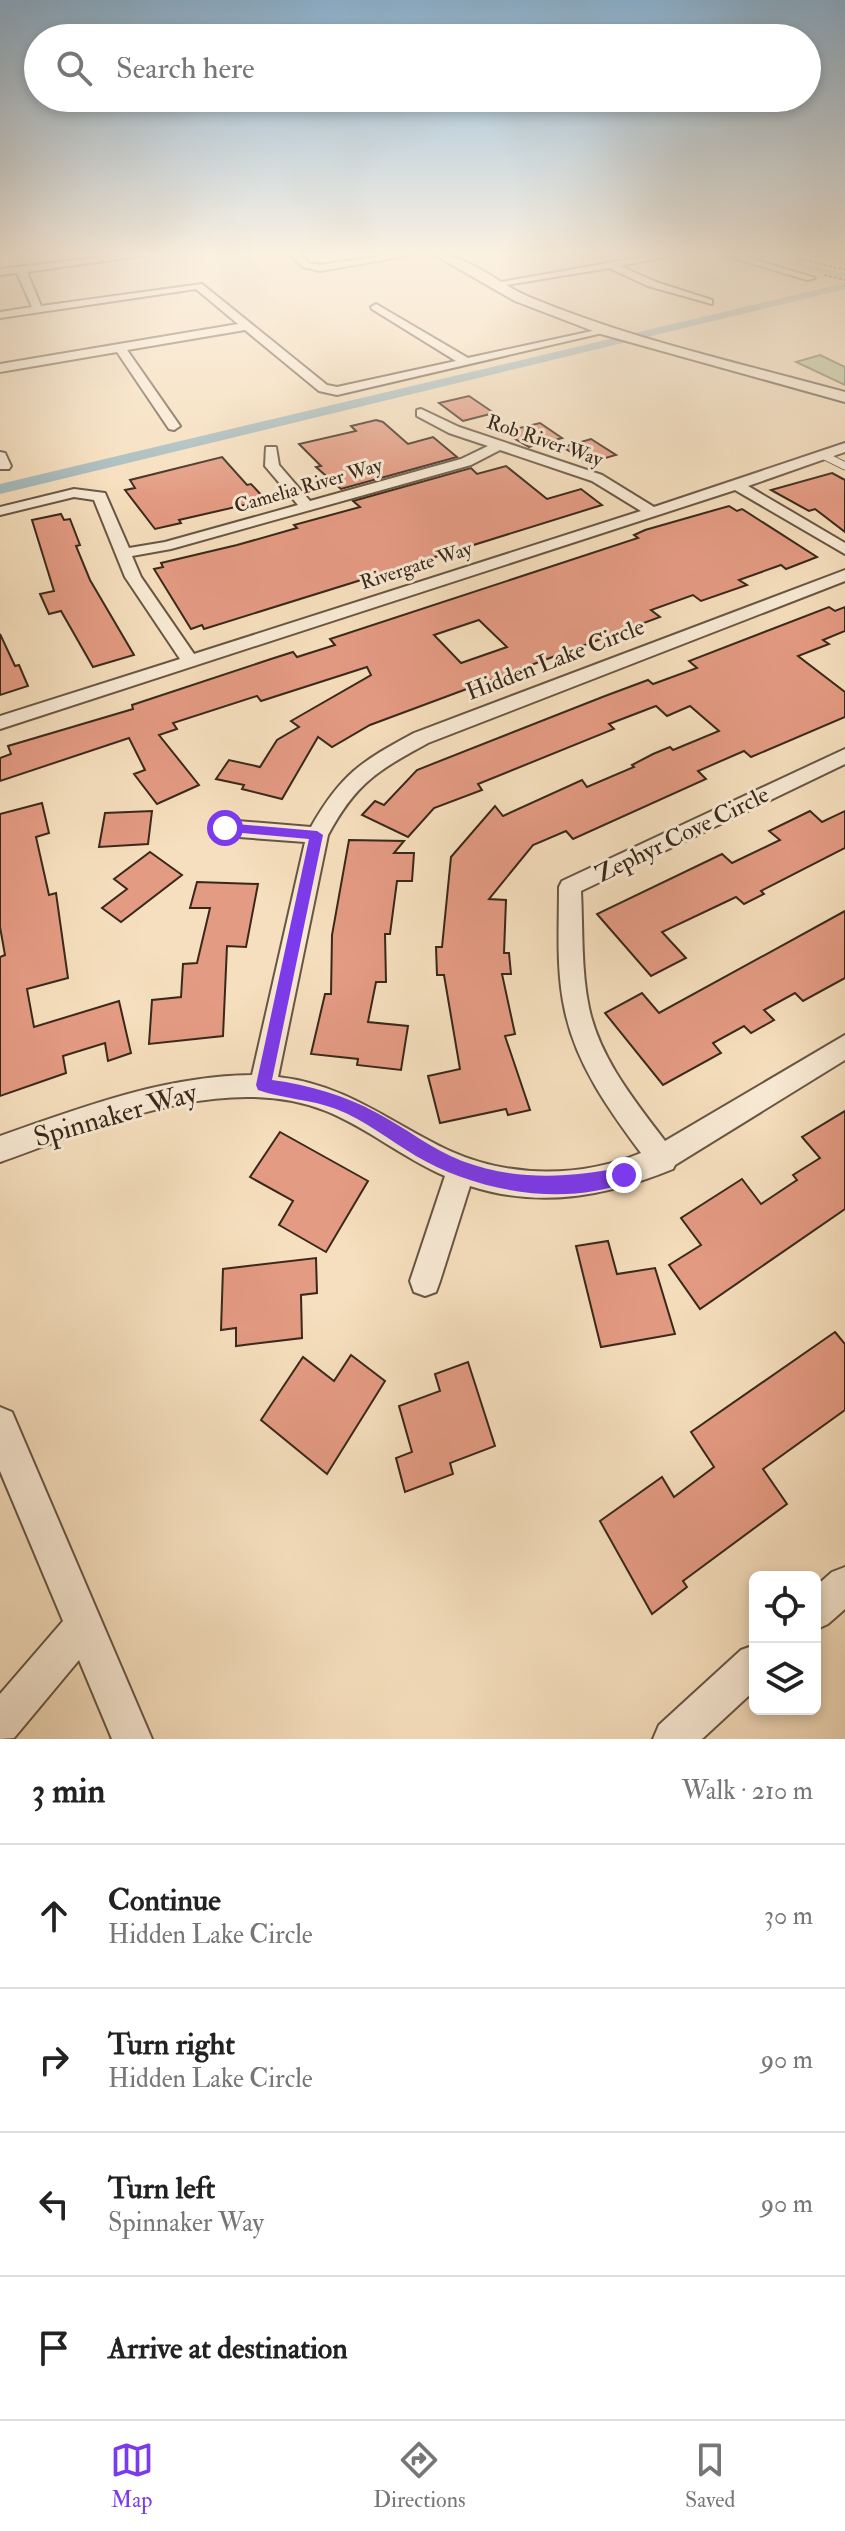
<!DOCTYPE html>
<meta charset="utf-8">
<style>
:root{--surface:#fff;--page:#f6f6f6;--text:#222;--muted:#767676;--line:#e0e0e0;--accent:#7c3aed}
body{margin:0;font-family:"IM FELL Double Pica",serif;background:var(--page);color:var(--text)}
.controls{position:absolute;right:24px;bottom:24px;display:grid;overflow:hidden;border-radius:12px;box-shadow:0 4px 12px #0003}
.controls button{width:72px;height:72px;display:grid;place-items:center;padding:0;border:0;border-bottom:2px solid var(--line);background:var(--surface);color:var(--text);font:40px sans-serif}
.stop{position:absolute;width:24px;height:24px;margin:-18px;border:6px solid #7c3aed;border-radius:50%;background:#fff}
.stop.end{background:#7c3aed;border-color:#fff;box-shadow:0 2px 8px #0008}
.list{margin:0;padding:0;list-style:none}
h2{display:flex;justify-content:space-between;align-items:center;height:104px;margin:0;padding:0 32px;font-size:34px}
h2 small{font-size:26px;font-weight:400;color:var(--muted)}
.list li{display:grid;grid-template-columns:52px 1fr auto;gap:24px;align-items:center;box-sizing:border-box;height:144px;padding:0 32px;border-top:2px solid var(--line)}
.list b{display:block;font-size:30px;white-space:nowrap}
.list p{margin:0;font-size:26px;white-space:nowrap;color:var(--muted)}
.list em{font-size:26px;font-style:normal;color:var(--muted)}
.icon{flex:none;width:44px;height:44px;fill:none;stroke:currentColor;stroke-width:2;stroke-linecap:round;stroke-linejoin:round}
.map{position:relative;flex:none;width:845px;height:1739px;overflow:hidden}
.search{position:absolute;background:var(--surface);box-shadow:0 4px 12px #0003;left:24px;right:24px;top:24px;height:88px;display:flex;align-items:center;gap:20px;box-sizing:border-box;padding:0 28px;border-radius:44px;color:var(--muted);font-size:30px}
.sheet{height:680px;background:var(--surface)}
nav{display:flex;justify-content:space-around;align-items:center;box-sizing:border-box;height:112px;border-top:2px solid var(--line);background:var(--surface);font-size:22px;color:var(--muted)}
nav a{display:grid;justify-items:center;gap:4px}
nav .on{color:var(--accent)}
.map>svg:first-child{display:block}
.green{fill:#b8c294;stroke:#787557;stroke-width:2}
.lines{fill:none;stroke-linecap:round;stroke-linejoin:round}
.canal{fill:#a3b9bd;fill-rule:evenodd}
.building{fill:#e49b83;stroke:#39281a;stroke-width:2;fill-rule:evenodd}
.service-casing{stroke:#685643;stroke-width:9}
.minor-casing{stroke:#685643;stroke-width:4}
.tertiary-casing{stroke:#685643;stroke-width:4}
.path{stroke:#39281a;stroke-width:2;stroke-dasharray:3 2;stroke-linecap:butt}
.service{stroke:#f9ead5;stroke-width:7}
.minor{fill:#f9ead5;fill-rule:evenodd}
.tertiary{fill:#f9ead5;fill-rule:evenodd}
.route{fill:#7c3aed}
.labels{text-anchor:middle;stroke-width:6;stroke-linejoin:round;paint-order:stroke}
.far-street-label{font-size:20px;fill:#39281a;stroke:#f9ead5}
.street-label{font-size:24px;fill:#39281a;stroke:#f9ead5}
.near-street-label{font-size:28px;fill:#39281a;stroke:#f9ead5}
</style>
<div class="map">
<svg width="845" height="1739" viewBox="0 0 845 1739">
<rect width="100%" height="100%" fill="#f6dfbe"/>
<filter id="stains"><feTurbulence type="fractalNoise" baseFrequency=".0025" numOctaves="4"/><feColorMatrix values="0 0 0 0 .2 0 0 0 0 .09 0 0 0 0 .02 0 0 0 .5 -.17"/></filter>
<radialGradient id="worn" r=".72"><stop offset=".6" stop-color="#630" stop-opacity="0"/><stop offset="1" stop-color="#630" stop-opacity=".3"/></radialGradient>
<!-- green -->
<polygon class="green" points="820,355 845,367 845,385 796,362"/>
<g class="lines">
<!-- canal -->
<g class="canal">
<polygon points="751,254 768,254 845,274 845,280"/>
<polygon points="845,283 845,289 0,494 0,484"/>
</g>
</g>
<!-- building -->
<g class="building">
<polygon points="469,396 494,413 463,421 439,403"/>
<polygon points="376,420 383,422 408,444 433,437 457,457 341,489 316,467 321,466 299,444 356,431 351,426"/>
<polygon points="540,423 562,438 529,447 503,432"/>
<polygon points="591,439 616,455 588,463 563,447"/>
<polygon points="222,457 247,485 251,484 266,500 179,520 181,523 155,529 125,490 135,488 130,480"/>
<polygon points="506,466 547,499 581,489 602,505 204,629 202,625 191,629 154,569 163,567 161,563 237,545 297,528 294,525 360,507 353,501 471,468 477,474"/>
<polygon points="832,473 845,480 845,532 815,509 809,511 771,490"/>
<path d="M729,506L737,511L742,509L817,557L786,569L781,565L739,580L747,585L701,601L693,595L651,610L660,617L370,725L332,747L318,737L282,799L242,789L244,785L216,779L229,760L260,767L277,740L299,727L291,721L371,675L367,667L261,701L257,696L173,723L177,729L159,735L199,785L157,804L134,774L145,770L129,738L0,781V758L11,754L8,746L133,709L132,705L271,659L293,652L297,657L335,645L330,639L638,538L634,535L645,530ZM479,620L507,647L461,663L434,635Z"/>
<polygon points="61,514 64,520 70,519 80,545 76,546 90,580 134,655 93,667 61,611 49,614 40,594 54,591 32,520"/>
<polygon points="829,607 835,611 845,607 845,631 823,640 829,644 798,656 845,692 845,717 751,757 744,751 698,771 706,779 573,839 566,831 533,845 489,899 506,900 504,953 509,953 511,974 502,974 515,1034 505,1036 530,1110 508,1115 506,1109 440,1123 428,1076 460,1069 444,975 437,975 436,947 442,947 451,857 495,806 503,816 582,780 587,787 634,767 632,765 653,754 670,747 673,750 719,731 690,706 667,716 656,706 609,724 614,729 478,784 482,790 434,808 408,837 362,815 375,801 384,805 417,770 605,696 648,680 653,684 697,668 689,661"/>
<polygon points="0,634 15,666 19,665 28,686 0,695"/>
<polygon points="42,803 49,833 36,837 49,895 56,893 68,978 27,989 34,1027 119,1001 131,1053 108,1061 105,1043 63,1056 66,1073 0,1096 0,957 5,955 0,927 0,814"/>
<polygon points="152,811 148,844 99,847 105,813"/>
<polygon points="810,811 822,822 845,811 845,848 761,891 764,894 744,904 736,897 662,932 686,958 651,976 597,914 722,854 732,863 780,840 769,831"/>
<polygon points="349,840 404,841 394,853 414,853 412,881 397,881 390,934 385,934 386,982 376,982 368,1022 408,1026 401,1070 357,1065 358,1059 311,1054 325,994 331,994 332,935"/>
<polygon points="150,852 182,875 121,922 102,908 127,889 114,879"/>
<polygon points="197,882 258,884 246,947 227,946 223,1036 149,1044 152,1000 181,997 183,964 197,963 210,908 190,908"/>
<polygon points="845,911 845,978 803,1001 795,993 764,1010 774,1020 751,1033 744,1026 713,1043 721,1053 663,1085 605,1013 642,993 659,1013"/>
<polygon points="845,1111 845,1209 700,1309 669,1265 701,1245 681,1218 742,1179 761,1204 797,1180 793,1175 820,1158 802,1137"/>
<polygon points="280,1132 368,1181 326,1252 279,1225 293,1201 250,1177"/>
<polygon points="608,1241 617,1274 655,1268 675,1334 601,1347 576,1246"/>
<polygon points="316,1258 317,1293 301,1295 302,1338 236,1346 236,1328 221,1330 223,1269"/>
<polygon points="835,1332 845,1344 845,1410 763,1469 787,1504 683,1581 687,1587 652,1614 600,1521 662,1477 674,1497 714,1467 691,1432"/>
<polygon points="351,1355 385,1381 327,1474 261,1420 303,1357 334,1381"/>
<polygon points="468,1362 495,1446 450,1463 453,1474 405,1492 396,1458 412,1452 399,1406 440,1391 435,1374"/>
</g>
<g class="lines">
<!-- service casing -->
<g class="service-casing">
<polyline id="service" points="825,456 845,466"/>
</g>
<!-- minor casing -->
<g class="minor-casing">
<g id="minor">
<polygon points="126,254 153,254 27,272 41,306 202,284 327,385 337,387 456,361 372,309 371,307 376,304 468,358 606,328 611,331 337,395 319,391 245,330 127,350 180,426 174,430 169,429 117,352 0,372 0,364 238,324 196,289 0,318 0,312 32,307 17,273 0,275 0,269"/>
<polygon points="289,254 299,254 309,263 320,265 394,254 417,254 320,271 303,267"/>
<polygon points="659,254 680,254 620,266 656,282 712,300 712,304 648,286 609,268 495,287 490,284"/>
<polygon points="721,254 736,254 815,278 807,280"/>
<path d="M421,409L459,427L602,475L654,507L845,443V452L748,486L845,543V554L735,490L0,729V716L180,659L125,577L94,500L74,497L0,515V507L74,489L105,493L129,548L165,542L298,505L265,466L266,447H276L279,465L310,501L461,459L488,446L449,433L417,416V410ZM500,450L592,481L641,511L194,654L141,577L132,556L171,549L471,465Z"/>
<polygon points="0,452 5,453 11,466 9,469 0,469"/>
<path d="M845,570V581L428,743C377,771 356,783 328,835L278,1077C348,1085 390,1123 450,1151C510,1178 581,1178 641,1153C609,1110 576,1064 565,1011C556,971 559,928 559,887L562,881L845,749V764L581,891C583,930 581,970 589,1008C600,1059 635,1101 665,1141L845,1035V1060L675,1165L673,1169C607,1196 541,1209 470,1186L440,1281L436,1292L425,1296L414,1292L410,1281L445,1176C403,1158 368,1128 326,1111C224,1070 96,1128 0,1162V1136C83,1107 164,1076 252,1075L305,842L225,836L218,833L214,828L218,823L225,820L311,827C341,774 362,761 414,733Z"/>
<polygon points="0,1407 12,1412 152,1739 112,1739 79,1660 14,1738 0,1739 0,1694 63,1621 0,1471"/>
<polygon points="845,1567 845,1609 828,1624 815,1630 815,1587 832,1572"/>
<polygon points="755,1645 755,1690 702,1739 653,1739 659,1725 741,1650"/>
</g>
</g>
<!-- tertiary casing -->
<g class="tertiary-casing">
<path id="tertiary" d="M433,254C466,253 497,283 527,296C629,339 739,363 845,392V402L601,334L515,301Z"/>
</g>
<!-- path -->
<g class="path">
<polyline points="785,255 845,270"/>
<polyline points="824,275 845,280"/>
</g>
<!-- service -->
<use href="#service" class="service"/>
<!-- minor -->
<use href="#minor" class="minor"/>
<!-- tertiary -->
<use href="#tertiary" class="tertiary"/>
</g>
<!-- sky -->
<linearGradient id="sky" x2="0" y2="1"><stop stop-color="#8cb6d7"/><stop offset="0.51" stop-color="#fbf1e2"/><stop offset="1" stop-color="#fbf1e2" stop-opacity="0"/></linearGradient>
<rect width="845" height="497" fill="url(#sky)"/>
<!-- route -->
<path class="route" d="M225,823L317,831L323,835L272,1080C309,1085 344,1095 377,1113C406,1128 431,1149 462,1161C515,1181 570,1178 624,1167L630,1170L633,1175L630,1181C564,1208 476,1191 416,1156C389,1140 365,1120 336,1109C310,1099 283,1099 258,1090L256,1085L309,839L221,831L219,828Z"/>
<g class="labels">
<!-- far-street labels -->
<g class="far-street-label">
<text transform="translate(545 440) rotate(19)" y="7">Rob River Way</text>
<text transform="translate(308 485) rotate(-16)" y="7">Camelia River Way</text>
<text transform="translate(416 565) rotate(-18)" y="7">Rivergate Way</text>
</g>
<!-- street labels -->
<g class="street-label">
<text transform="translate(555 659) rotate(-21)" y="8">Hidden Lake Circle</text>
<text transform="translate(682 834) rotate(-26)" y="8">Zephyr Cove Circle</text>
</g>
<!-- near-street labels -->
<g class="near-street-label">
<text transform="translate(115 1114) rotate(-16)" y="10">Spinnaker Way</text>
</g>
</g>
<rect width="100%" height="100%" filter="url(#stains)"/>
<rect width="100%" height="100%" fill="url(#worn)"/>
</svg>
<div class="controls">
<button><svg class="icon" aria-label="locate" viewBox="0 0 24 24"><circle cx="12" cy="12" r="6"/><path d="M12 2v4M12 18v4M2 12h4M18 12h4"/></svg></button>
<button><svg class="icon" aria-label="layers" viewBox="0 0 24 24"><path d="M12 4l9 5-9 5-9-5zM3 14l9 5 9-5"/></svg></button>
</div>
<div class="stop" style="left:225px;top:828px"></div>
<div class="stop end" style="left:624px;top:1175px"></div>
<div class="search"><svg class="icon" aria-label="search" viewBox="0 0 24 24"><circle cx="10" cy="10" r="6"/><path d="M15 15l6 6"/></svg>Search here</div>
</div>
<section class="sheet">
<h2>3 min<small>Walk · 210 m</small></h2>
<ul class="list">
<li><svg class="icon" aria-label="ahead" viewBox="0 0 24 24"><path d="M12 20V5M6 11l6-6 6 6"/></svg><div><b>Continue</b><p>Hidden Lake Circle</p></div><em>30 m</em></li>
<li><svg class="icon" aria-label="right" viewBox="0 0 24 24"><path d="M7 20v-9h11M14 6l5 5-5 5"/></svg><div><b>Turn right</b><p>Hidden Lake Circle</p></div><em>90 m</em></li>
<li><svg class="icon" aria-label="left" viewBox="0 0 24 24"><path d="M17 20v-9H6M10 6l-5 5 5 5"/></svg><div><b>Turn left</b><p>Spinnaker Way</p></div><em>90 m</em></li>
<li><svg class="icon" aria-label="arrive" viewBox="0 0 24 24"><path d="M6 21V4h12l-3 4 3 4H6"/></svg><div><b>Arrive at destination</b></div></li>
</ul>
</section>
<nav>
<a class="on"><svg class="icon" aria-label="map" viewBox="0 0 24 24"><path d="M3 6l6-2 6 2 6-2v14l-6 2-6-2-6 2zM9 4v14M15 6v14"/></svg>Map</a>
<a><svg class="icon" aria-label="directions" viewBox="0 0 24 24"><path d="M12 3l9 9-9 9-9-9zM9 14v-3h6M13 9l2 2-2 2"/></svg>Directions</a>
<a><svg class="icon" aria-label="saved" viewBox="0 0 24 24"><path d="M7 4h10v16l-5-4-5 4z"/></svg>Saved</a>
</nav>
